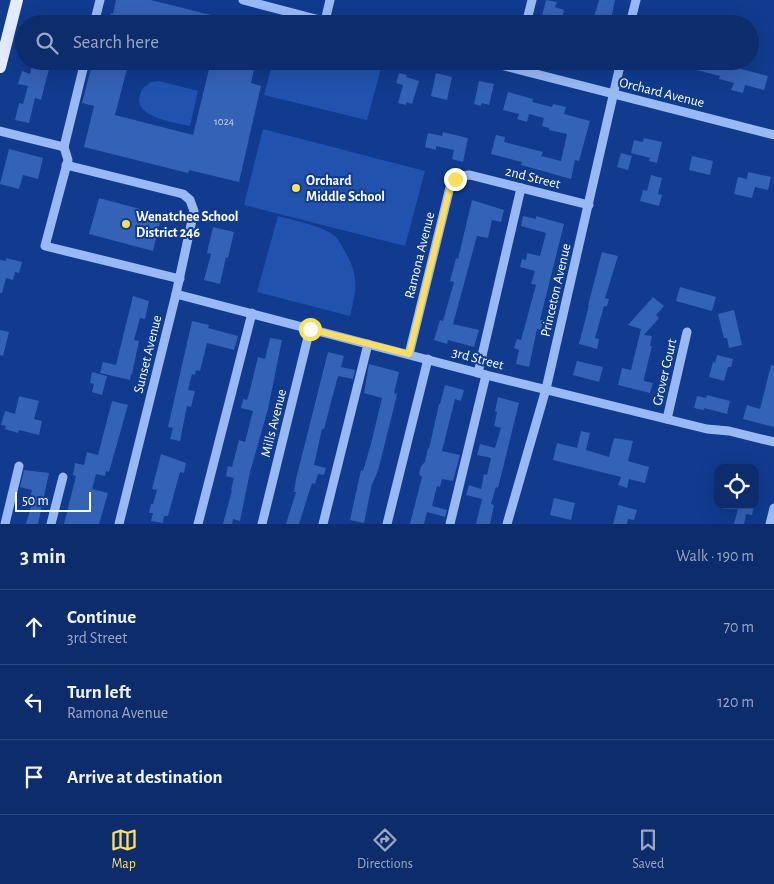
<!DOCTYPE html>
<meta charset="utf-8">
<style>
:root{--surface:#0c2c6b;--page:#1a3873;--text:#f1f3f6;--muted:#9aa7c1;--line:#2c487e;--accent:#ffdf5a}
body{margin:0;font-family:"Alegreya Sans",sans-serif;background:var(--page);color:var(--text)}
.controls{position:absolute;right:15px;bottom:15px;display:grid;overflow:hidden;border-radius:10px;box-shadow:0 5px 20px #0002}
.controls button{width:45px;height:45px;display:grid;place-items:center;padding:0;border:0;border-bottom:1px solid var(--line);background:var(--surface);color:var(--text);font:25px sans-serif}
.scale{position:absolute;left:15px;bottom:12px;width:76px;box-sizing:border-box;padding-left:5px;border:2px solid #fff;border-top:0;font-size:14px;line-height:18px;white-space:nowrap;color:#fff;-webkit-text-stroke:4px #103b8f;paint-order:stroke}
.stop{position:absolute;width:15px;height:15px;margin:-11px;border:4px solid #ffdf5a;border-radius:50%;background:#fff}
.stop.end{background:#ffdf5a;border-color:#fff;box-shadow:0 1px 5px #0008}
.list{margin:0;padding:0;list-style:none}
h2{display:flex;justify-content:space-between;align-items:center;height:65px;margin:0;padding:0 20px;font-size:21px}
h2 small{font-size:16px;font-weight:400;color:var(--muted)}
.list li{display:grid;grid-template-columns:32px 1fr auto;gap:15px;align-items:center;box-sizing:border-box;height:75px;padding:0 20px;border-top:1px solid var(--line)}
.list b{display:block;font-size:19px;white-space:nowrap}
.list p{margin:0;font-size:16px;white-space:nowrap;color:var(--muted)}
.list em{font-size:16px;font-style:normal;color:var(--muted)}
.icon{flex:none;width:28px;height:28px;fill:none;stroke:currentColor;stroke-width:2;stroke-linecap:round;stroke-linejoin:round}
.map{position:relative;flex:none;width:774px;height:524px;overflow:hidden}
.search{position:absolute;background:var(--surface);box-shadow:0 5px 20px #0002;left:15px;right:15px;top:15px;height:55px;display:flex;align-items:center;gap:12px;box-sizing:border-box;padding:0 18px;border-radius:28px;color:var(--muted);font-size:19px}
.sheet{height:290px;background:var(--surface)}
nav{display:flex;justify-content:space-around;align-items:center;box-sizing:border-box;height:70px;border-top:1px solid var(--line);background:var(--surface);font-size:14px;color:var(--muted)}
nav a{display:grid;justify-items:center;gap:2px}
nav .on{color:var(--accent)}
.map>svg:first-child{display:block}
.green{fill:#2153ae}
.building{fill:#3462b6}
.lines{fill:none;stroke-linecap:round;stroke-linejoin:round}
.minor{stroke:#98b9f3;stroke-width:9}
.major{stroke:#e4ecff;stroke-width:12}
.route{stroke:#ffdf5a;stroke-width:6}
.poi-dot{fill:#ffdf5a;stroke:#103b8f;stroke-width:2}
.labels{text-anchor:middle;stroke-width:4;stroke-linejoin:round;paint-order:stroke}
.number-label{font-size:11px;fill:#ccd8ed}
.street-label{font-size:14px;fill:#fff;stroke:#103b8f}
.poi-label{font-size:14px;font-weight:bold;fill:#fff;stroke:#103b8f;text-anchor:start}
</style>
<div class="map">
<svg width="774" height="524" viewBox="0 0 774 524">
<rect width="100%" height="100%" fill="#103b8f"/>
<!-- green -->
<g class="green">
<polygon points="273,61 383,61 367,120 264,95"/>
<path d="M159,81L198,91L190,126C177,123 139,118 139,100C139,97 141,92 142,89L151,82Z"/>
<polygon points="263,129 425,171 405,246 244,205"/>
<path d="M278,216C295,221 322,225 336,237C339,240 342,246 344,250C359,274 357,289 350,316L257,292Z"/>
</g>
<!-- building -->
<g class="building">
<polygon points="116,0 151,0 235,21 235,24 108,24 111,13 113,14"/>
<polygon points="546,0 557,2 555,7 564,10 561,23 552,21 551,24 540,24"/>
<polygon points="599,0 615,0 610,24 592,24"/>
<polygon points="33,61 51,61 41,100 35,98 29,123 15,120 19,103 23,104 28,86 18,84 22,71 30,74"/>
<polygon points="93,61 129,61 115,115 193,135 211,61 242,61 241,66 254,69 251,83 261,86 239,182 189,170 188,173 84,147 94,106 82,103"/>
<polygon points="674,61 715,61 732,66 733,61 744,61 741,69 768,76 764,90 745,85 743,93 731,90 734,83 719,79 720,76 674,64"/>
<polygon points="399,73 407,75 406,77 419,81 412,104 406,102 406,105 398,103 403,85 396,83"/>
<polygon points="436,73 452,77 447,100 431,96"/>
<polygon points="479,81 494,84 489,105 482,103 481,106 474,104"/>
<polygon points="508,92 533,99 532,102 552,107 553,104 566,107 564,114 590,121 579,161 575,160 571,179 521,165 522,162 491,154 496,135 505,137 504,142 543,152 541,156 561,161 567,134 549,130 549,128 542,126 544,118 529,114 527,122 517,119 519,114 503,110"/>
<polygon points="443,132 468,138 463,162 452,159 454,150 436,146 436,150 425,147 428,133 442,136"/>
<polygon points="644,138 662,142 657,163 649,161 650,158 631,153 634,140 643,142"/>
<polygon points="9,149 43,158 38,179 23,175 19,189 0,184"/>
<polygon points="621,153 632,156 628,170 617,167"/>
<polygon points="692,156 713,161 710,175 689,170"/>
<polygon points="748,172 771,177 768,190 755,187 752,198 734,194 738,177 747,179"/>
<polygon points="651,175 662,178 658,194 662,195 659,206 640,201 643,190 647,191"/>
<polygon points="99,198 162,215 153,251 89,234"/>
<polygon points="472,200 504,210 501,222 492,220 488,238 477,236 453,324 479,330 474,347 448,340 447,344 434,340 440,320 443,321 454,282 450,281 456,258 458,259"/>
<polygon points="523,216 536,219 536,216 564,224 540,320 543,320 541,330 537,329 529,367 516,364 519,350 514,348 517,339 521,340 536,285 531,284 535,271 520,267 522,259 526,260 527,253 540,256 546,233 521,226"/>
<polygon points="213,227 234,232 228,258 226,257 220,284 204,280 211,254 207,253"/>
<polygon points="602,252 618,256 605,298 609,299 607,306 604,306 595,338 599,339 597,349 579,344 589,305 588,305"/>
<polygon points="6,258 22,262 19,273 15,272 13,280 6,278 2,293 0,293 0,260 6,261"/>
<polygon points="680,287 716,297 712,311 676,301"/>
<polygon points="133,296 149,301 145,319 140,318 134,340 139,341 132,374 131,374 130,380 100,373 103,362 116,365"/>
<polygon points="653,297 664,306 656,315 659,318 644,335 652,336 650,346 652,346 644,378 644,381 653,383 650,393 618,385 622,368 631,370 641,329 628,325"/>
<polygon points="734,310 742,345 729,348 727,338 724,338 718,314"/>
<polygon points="192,321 209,325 208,328 238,336 234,350 207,343 200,371 196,370 195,375 192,374 188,390 195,391 191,407 187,406 180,441 170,439 173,428 168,427"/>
<polygon points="0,330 9,332 3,356 0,355"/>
<polygon points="270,338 282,340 268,409 250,472 240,521 233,519 232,524 223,524 232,490 231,490 234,478 226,476 228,466 232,467 239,440 245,442 253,411 241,408 243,399 247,400 249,394 258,357 265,359"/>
<polygon points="328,352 344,356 341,367 355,370 353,379 338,376 324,429 322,429 314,465 326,468 324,475 318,474 315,484 312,483 299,524 286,524 296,492 294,492 296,479"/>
<polygon points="717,355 733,359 731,367 728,367 724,381 709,377 713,362 715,363"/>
<polygon points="577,361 603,367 599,382 573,375"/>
<polygon points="369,364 399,372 394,393 397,394 396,399 378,471 372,484 364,523 350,520 361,470 363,471 371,444 382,398 364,393"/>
<polygon points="771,365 774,366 774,427 743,419 747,405 760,409"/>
<polygon points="92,372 107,376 102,395 92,392 94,384 90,383"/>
<polygon points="445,385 464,390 461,401 455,399 442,451 460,455 453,481 442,479 440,487 437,486 432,506 447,510 445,517 427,512 424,524 410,524 422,477 419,474 421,466 425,462 428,448 429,449 439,404 440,404"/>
<polygon points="707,395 730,401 727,414 704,408 704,410 694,408 697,396 706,398"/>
<polygon points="19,396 39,401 34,419 42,421 39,435 19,430 18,433 5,429 6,426 1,425 5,411 15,414"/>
<polygon points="498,397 519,403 498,488 496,487 491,504 494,505 490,524 476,524 482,499 466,495 469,485 481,489 484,474 487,475 491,458 477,455 480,444 495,448 501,428 494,426 497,412 495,411"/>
<polygon points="112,401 128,405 109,472 106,471 105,476 96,474 92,489 108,493 99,524 64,524 76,476 73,475 75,463 84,465 87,452 98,455"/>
<polygon points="581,431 590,433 586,450 609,457 614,438 633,441 628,461 649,467 645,483 629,479 627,488 618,485 621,477 553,460 557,443 577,448"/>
<polygon points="161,454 186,463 184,473 180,472 168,516 164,516 163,523 151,521 153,513 149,513 151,504 153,504 157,490 152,489"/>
<polygon points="24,470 49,473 38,524 26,524 32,503 29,502 32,490 20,487"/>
<polygon points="554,498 575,503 571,520 550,515"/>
<polygon points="618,505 637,510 634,520 628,519 627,524 613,524"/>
<polygon points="739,505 754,505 752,515 746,514 744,524 734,524"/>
</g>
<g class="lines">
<!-- minor -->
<g class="minor">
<polyline points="243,0 335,24"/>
<polyline points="325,21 330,0"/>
<polyline points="94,24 100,0"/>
<polyline points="526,24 532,0"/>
<polyline points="630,24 636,0"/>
<polyline points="485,61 774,135"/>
<polyline points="0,131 64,147 85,61"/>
<polyline points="64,147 68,160 45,246 180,279"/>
<polyline points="66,165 183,194 190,200 194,211 176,294 119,524"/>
<polyline points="176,294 486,375 707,429 729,431 774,442"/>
<path d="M409,354L450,187C453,178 461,175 470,175L589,205"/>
<polyline points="478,373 521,188"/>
<polyline points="667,419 687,332"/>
<polyline points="5,524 19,466"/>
<polyline points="51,524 63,477"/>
<polyline points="198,524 252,313"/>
<polyline points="262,524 310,329"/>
<polyline points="323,524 368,344"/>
<polyline points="387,524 428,359"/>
<polyline points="450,524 486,375"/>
<polyline points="507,524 546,389 621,61"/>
<polyline points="770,524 774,508"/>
</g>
<!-- major -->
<polyline class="major" points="0,67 17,0"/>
</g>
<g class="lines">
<!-- route -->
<polyline class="route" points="310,329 409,354 450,187 455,179"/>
</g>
<!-- markers -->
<g class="poi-dot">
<circle cx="296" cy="188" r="5"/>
<circle cx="126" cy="224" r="5"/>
</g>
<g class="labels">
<!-- number labels -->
<g class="number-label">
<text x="224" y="125">1024</text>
</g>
<!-- street labels -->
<g class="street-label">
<text transform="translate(662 92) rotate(14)" y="5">Orchard Avenue</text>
<text transform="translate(533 177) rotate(14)" y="5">2nd Street</text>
<text transform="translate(419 255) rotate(-76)" y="5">Ramona Avenue</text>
<text transform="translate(555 290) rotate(-77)" y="5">Princeton Avenue</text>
<text transform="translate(147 354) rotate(-76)" y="5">Sunset Avenue</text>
<text transform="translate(478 358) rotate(15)" y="5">3rd Street</text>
<text transform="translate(664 372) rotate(-77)" y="5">Grover Court</text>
<text transform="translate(273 423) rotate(-76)" y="5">Mills Avenue</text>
</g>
<!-- poi labels -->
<g class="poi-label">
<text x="306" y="185">Orchard<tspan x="306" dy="16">Middle School</tspan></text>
<text x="136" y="221">Wenatchee School<tspan x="136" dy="16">District 246</tspan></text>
</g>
</g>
</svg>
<div class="controls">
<button><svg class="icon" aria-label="locate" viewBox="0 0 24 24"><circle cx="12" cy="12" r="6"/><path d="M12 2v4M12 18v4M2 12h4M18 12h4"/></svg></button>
</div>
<div class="scale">50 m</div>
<div class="stop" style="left:310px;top:329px"></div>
<div class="stop end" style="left:455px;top:179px"></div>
<div class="search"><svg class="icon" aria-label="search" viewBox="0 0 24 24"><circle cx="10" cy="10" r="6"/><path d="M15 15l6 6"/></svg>Search here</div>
</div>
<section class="sheet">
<h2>3 min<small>Walk · 190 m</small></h2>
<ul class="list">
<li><svg class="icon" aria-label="ahead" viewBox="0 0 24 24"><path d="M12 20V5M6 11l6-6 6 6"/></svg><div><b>Continue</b><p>3rd Street</p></div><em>70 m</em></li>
<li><svg class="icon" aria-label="left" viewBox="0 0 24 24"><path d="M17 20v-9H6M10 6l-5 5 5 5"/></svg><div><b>Turn left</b><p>Ramona Avenue</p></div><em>120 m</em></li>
<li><svg class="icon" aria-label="arrive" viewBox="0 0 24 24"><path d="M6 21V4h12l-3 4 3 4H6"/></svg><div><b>Arrive at destination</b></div></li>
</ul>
</section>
<nav>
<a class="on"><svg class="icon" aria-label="map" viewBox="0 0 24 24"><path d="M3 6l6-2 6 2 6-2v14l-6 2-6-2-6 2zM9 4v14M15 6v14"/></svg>Map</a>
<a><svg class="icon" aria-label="directions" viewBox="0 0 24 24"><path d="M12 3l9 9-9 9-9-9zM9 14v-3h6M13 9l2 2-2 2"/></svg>Directions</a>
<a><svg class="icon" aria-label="saved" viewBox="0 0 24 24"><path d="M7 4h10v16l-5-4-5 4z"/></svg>Saved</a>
</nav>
